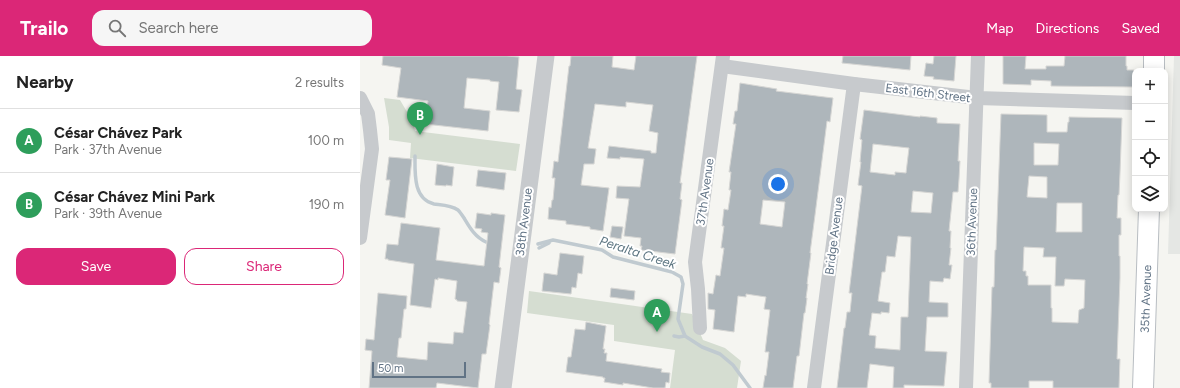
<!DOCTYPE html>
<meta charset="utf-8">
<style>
:root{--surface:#fff;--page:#f6f6f6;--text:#222;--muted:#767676;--line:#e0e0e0;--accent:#db2777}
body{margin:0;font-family:Figtree,sans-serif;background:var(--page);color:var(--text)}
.controls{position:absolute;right:12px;top:12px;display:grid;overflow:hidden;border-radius:8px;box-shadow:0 2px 10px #0003}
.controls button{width:36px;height:36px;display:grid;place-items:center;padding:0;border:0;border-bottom:1px solid var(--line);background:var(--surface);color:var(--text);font:20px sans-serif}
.scale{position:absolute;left:12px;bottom:10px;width:94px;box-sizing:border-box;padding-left:4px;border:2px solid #617385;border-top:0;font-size:11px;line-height:14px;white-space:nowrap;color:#617385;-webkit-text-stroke:3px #fff;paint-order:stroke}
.you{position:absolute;left:418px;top:128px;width:14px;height:14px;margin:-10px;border:3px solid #fff;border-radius:50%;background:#1a73e8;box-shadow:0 0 0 6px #1a73e833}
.badge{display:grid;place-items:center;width:26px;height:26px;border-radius:50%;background:var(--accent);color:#fff;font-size:13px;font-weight:700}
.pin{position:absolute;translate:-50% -33px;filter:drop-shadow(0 1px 2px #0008)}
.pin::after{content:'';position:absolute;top:21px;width:14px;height:12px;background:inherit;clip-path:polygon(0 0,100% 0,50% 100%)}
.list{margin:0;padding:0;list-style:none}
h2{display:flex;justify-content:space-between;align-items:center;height:52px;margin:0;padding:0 16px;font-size:17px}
h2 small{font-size:13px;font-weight:400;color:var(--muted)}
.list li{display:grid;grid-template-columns:26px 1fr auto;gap:12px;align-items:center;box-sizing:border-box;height:64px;padding:0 16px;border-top:1px solid var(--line)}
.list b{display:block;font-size:15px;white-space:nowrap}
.list p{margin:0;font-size:13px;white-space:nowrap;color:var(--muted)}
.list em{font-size:13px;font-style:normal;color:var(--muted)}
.actions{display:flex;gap:8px;padding:12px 16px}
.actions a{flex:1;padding:9px 0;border:1px solid var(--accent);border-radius:12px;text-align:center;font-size:14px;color:var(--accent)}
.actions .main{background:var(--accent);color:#fff}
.icon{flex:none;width:22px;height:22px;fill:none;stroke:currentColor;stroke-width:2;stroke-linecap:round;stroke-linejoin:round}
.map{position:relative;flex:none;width:820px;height:332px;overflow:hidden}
header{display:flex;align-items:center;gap:24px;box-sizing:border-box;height:56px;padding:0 20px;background:var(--accent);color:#fff}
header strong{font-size:19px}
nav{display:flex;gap:22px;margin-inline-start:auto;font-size:14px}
.search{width:280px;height:36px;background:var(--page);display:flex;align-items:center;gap:10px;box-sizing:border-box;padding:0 14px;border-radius:12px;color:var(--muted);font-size:15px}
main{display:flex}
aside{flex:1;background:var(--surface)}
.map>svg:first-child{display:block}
.built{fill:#e5e7e4}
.green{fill:#d5ddd1}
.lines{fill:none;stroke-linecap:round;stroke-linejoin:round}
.stream{stroke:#c0cad0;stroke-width:3.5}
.building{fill:#aeb6bb;stroke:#d6d6d4;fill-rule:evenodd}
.secondary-casing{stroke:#b8bdc2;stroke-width:22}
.minor{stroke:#c7cacd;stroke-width:14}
.tertiary{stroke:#c7cacd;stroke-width:17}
.secondary{stroke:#fff;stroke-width:20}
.labels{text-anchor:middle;stroke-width:4;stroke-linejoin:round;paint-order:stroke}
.street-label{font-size:12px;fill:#617385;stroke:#fff}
.water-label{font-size:13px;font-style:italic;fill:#5d7682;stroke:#fff}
</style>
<header>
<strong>Trailo</strong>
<div class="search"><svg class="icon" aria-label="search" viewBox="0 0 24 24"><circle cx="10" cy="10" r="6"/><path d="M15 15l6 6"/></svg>Search here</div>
<nav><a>Map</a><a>Directions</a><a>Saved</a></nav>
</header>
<main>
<aside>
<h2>Nearby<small>2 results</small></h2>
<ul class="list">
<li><span class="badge" style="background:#2e9e5b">A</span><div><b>César Chávez Park</b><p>Park · 37th Avenue</p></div><em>100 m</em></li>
<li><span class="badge" style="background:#2e9e5b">B</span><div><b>César Chávez Mini Park</b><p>Park · 39th Avenue</p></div><em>190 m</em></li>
</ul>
<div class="actions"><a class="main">Save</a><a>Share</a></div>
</aside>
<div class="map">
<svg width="820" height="332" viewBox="0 0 820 332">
<rect width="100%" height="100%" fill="#f5f5f1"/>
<!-- built -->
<polygon class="built" points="814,0 820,0 820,198 808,198"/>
<!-- green -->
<g class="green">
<polygon points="24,42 40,44 53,66 55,75 160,88 156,115 50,102 51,87 29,84 29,71"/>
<polygon points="169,235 332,258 343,284 365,292 381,305 377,332 310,332 315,294 254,285 254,269 167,257"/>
</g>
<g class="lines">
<!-- stream -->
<g class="stream">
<path d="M55,100C55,117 53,143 74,148C82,149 91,149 98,154C100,156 102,159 104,162C110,172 115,181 126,186"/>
<polyline points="178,188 193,184 242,194 253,201 312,216 321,221 323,228 318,263 325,280 342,291 360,298 373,309 390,332"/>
<polyline points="179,192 189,187"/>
<polyline points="314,280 319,281 325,280"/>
</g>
</g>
<!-- building -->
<g class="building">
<polygon points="23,0 147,0 159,1 156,33 162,34 159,56 136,54 139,26 130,25 130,24 107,22 104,52 130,55 128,75 65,68 68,45 37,41 41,12 22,9"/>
<polygon points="211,0 253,0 252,11 274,14 276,0 337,0 320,127 322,127 320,143 322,144 315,198 281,194 282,190 280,190 281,182 264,180 269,143 256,142 257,130 280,131 284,103 260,101 260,103 247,102 249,90 291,95 291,97 296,97 298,77 289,75 293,49 266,46 266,51 235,48 228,92 236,93 234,108 224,108 221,129 249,132 243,175 230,173 230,171 206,168 206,165 188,163 189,151 191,152 192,144 193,144 195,122 192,122 194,105 198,106 209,10 210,10"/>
<polygon points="483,0 551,0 550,14 482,7"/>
<polygon points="574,0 596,0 594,25 573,23 574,21 564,20 566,7 573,8"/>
<polygon points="643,0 666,0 665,13 686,13 686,10 704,10 705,0 766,0 766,10 767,10 767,14 774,14 774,31 691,30 691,25 671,24 671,29 643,28"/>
<path d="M380,27L417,33L416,35L473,42L470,66L467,65L455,159L450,197H451L447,228H448L446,242H447L445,257H444L439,300H437L433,332H403L405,319L406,320L409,296H405L410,254L404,253L406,241L386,238V241L378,240L374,276L353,273L355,254L348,253V237L353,238L356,219L360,220L364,192H361L364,170H362L364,153L368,154L371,134H369L371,116H369L376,68H373L375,55H377ZM403,144L425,146L422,171L400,168Z"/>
<path d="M504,54L560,61V60L577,62V67L600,68L598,105H600L599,123L598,136H593L589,175H591L590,192H591L589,209H592L590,223L584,222L583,226L570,225L569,246L588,247V261H567L565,295L587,296L584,330L544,329V332H533L534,311L510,308L507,332H477L484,272H485L487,256H490L492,237H489L502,130L498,129L501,106H500L502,84L500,83ZM513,88L549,92L546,117L535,116V119L510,116ZM553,135L573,137L571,157L551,156ZM538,180L551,181L548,261H541L540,294L515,292L516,280L509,279L512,257L521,258V256L529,257L530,247L518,245L522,216H525L527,200L535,201Z"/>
<path d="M641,58L687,59V76H707L708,66H709V61L762,62L760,117L759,139H758L757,162H761V179H759V200H760V222L757,303H760L759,332H693V325H669V332H631V327H629L632,231H634L635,194H636ZM674,87L699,88L698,109H674ZM669,120L687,121V142L667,141ZM697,147H722V176H696ZM664,191L684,192L683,201H696L695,230H704L705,223L725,224L724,252L719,254L718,267L692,266V252H691V229H668V220H666V215H663Z"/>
<polygon points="29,101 52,103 45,162 25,159 30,124 26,124"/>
<polygon points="77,108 94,111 92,130 86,129 86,130 75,129"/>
<polygon points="118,114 146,117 144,134 116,130"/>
<polygon points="117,157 131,159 131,157 145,159 139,211 141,212 139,227 134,226 129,268 130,269 126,298 122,298 118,332 77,327 76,332 9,332 12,295 5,294 6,283 14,284 18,237 47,240 46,253 44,253 41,282 39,282 37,301 67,304 68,286 93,288 94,276 103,277 107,246 97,245 97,244 95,243 97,225 78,222 78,224 75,223 71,252 50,249 54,208 28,204 28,203 25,203 27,188 38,189 41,167 80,172 76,204 124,210 128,177 121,176 122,173 115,172"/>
<polygon points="252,170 263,171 261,183 250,181"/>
<polygon points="200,197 224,200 222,218 218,217 216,232 212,231 211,238 182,235 184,217 197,219"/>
<polygon points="251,232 275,235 274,244 250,241"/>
<polygon points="226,266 246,270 243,293 245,293 244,297 247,297 246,305 302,313 301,316 310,317 309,327 306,326 305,332 293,332 263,327 263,329 244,326 245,322 243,322 243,321 206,316 208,301 211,301 215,273 225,274"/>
</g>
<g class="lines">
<!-- secondary casing -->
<g class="secondary-casing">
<g id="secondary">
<polyline points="794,15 794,0"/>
<polyline points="783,332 789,153"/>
</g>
</g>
<!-- minor -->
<g class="minor">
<polyline points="362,10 494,28 617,42 775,47"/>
<polyline points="0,42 8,58 10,74 12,93 0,182"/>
<polyline points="340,272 338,233 335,206 363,0"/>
<polyline points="454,332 494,28"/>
<polyline points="606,332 618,0"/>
</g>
<!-- tertiary -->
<polyline class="tertiary" points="143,332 186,0"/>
<!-- secondary -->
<use href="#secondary" class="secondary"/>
</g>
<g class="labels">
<!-- street labels -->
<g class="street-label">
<text transform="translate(568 37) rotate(7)" y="4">East 16th Street</text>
<text transform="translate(345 136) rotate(-82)" y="4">37th Avenue</text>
<text transform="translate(164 166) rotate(-83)" y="4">38th Avenue</text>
<text transform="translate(612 166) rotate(-88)" y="4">36th Avenue</text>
<text transform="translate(474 180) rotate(-83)" y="4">Bridge Avenue</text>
<text transform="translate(786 243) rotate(-88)" y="4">35th Avenue</text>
</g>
<!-- water labels -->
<g class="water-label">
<text transform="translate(278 196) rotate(18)" y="5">Peralta Creek</text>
</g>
</g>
</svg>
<div class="controls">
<button>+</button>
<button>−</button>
<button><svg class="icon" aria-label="locate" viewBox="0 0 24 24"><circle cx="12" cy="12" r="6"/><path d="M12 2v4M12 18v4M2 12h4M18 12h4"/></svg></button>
<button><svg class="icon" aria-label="layers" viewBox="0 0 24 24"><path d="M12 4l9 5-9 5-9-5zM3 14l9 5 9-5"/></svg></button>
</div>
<div class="scale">50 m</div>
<div class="you"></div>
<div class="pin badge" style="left:297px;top:276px;background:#2e9e5b">A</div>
<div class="pin badge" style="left:60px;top:79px;background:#2e9e5b">B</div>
</div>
</main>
